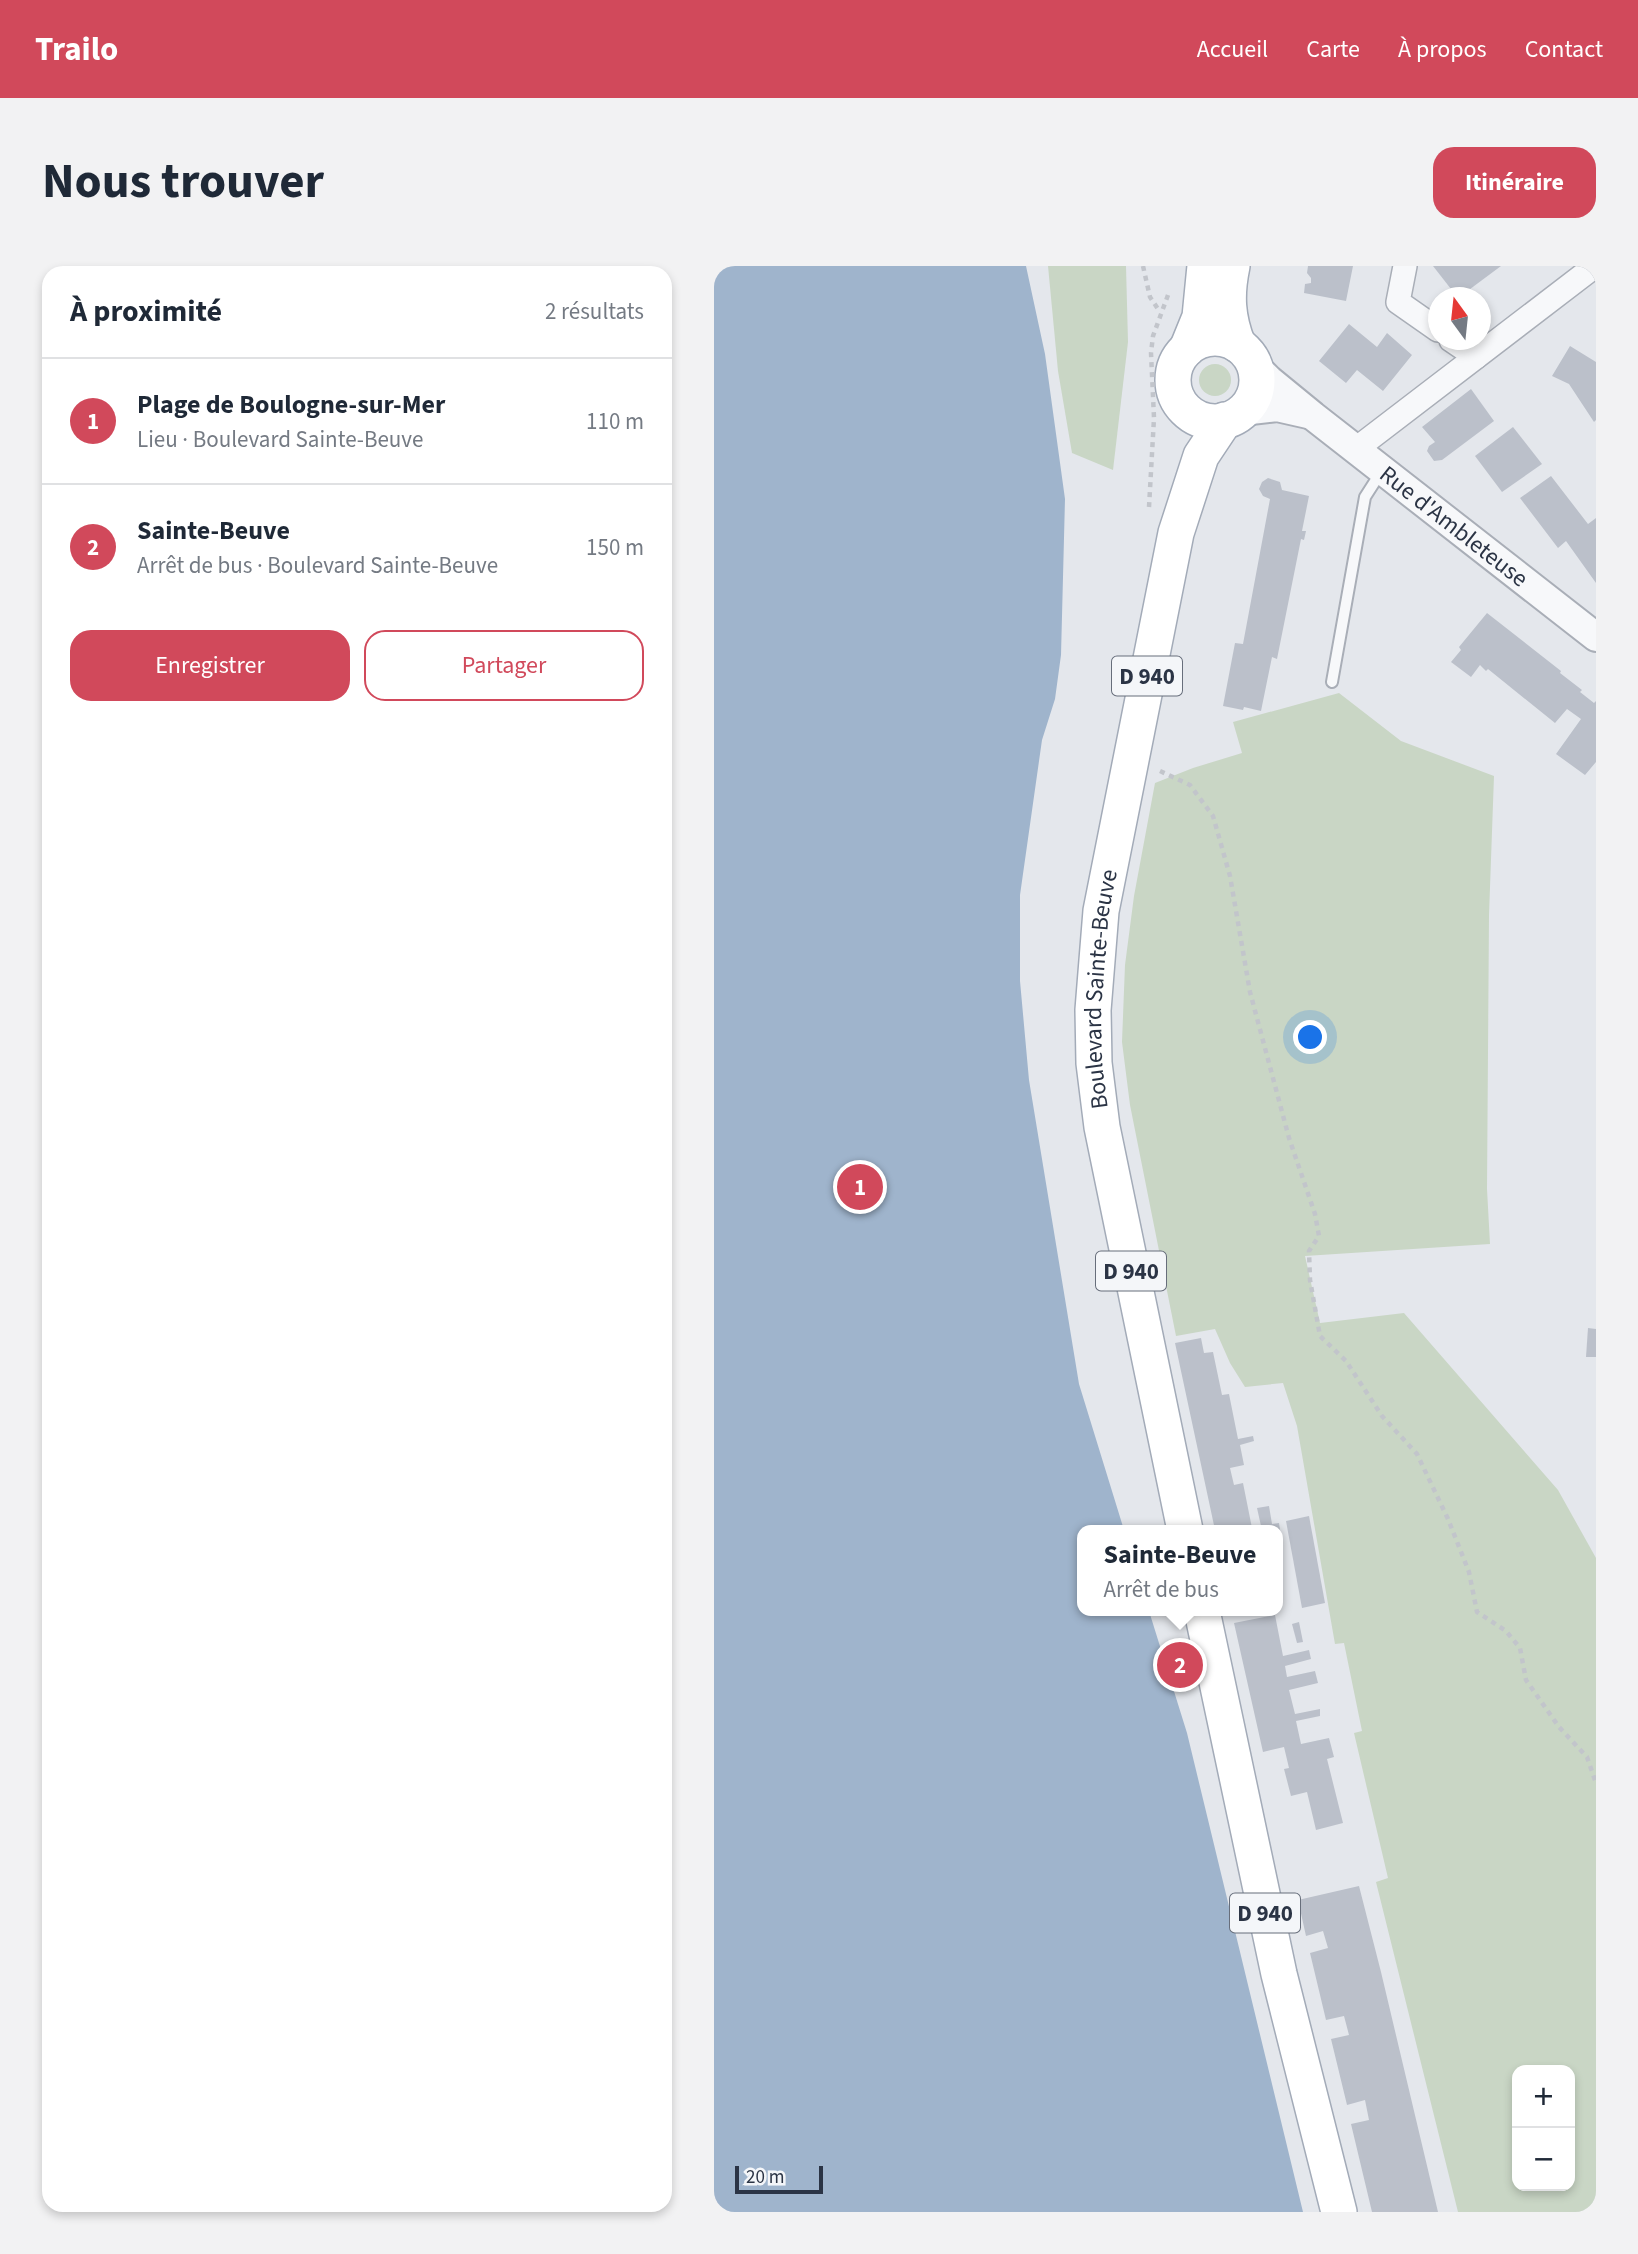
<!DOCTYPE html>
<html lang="fr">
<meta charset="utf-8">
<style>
:root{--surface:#fff;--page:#f2f2f3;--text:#1f2937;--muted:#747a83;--line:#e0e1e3;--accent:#d1495b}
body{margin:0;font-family:"Source Sans 3",sans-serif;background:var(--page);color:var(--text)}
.controls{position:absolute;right:21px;bottom:21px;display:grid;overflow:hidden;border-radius:14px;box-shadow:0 4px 10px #0003}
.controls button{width:63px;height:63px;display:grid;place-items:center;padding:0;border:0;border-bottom:2px solid var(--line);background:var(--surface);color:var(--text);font:35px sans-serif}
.compass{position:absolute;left:714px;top:21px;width:63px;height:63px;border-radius:50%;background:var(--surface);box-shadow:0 4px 10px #0003;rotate:345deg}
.scale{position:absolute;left:21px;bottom:18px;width:88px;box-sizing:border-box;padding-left:7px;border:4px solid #2b3445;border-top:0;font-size:19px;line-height:24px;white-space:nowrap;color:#2b3445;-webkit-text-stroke:5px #f4f6f9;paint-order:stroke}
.you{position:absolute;left:597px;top:772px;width:24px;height:24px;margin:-18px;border:5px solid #fff;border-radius:50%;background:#1a73e8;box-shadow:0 0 0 10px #1a73e833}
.badge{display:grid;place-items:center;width:46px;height:46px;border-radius:50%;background:var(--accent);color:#fff;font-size:23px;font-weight:700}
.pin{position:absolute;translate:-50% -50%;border:4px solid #fff;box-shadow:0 2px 7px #0006}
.popup{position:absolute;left:363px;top:1259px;width:206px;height:91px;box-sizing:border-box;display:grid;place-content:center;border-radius:14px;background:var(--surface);filter:drop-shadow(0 2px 5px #0005);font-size:23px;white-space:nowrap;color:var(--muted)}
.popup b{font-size:26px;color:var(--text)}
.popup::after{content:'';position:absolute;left:50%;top:100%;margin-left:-14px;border:14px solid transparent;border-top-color:var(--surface)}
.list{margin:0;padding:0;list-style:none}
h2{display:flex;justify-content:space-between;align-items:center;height:91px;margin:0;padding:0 28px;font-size:30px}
h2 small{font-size:23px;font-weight:400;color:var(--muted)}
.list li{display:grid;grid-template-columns:46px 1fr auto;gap:21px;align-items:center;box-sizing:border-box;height:126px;padding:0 28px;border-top:2px solid var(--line)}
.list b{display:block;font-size:26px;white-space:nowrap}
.list p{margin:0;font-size:23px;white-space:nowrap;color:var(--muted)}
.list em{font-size:23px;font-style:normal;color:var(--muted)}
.actions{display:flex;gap:14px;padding:21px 28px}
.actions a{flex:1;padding:16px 0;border:2px solid var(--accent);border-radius:21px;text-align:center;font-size:24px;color:var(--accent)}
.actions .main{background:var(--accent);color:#fff}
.map{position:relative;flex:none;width:882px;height:1946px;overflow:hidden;border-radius:21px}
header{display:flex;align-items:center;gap:42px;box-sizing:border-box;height:98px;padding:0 35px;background:var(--accent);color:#fff}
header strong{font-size:33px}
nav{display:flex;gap:38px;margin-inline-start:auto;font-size:24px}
.intro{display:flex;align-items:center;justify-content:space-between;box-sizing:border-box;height:168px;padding:0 42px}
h1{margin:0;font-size:49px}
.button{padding:18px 32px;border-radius:21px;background:var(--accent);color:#fff;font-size:24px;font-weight:700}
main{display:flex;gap:42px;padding:0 42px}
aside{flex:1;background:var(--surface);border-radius:21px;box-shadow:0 4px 10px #0003}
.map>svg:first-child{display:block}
.green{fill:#c9d6c5;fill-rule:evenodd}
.water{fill:#9fb4cc}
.building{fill:#bbc0ca}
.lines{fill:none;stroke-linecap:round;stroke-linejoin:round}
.service-casing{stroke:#a9aeb7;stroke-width:14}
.minor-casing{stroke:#a9aeb7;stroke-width:26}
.tertiary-casing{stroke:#a9aeb7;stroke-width:32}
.primary-casing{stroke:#a3abb8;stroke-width:38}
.path{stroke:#c2c5cb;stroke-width:4.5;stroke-dasharray:5 5;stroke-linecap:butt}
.service{stroke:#f7f8fa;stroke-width:10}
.minor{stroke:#f7f8fa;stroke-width:23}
.tertiary{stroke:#f7f8fa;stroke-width:28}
.primary{stroke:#fff;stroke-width:35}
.labels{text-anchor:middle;stroke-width:5;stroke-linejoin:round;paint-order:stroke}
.shield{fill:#f4f6f9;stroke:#676e7b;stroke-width:2}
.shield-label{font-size:23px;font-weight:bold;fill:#2b3445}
.street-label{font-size:24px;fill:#2b3445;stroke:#f4f6f9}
</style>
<header>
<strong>Trailo</strong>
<nav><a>Accueil</a><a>Carte</a><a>À propos</a><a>Contact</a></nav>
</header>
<div class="intro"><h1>Nous trouver</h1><a class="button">Itinéraire</a></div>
<main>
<aside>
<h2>À proximité<small>2 résultats</small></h2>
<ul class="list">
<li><span class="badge">1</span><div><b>Plage de Boulogne-sur-Mer</b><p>Lieu · Boulevard Sainte-Beuve</p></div><em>110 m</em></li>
<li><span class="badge">2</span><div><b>Sainte-Beuve</b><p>Arrêt de bus · Boulevard Sainte-Beuve</p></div><em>150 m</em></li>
</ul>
<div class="actions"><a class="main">Enregistrer</a><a>Partager</a></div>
</aside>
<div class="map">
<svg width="882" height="1946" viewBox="0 0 882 1946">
<rect width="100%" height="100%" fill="#e4e7ec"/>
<!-- green -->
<g class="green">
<polygon points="334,0 412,0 414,76 399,204 358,187 344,105"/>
<circle cx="501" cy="114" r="16"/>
<path d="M625,427L687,475L780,510L775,649L773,923L776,978L591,990L606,1057L690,1047L844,1224L882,1292V1946H744L662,1616L674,1612L640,1467L648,1465L630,1377L621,1378L583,1160L569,1117L531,1121L516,1097L501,1063L462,1070L416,839L408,776L411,699L420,630L441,517L479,502L528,487L519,456ZM856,1804V1920H803V1804Z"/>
</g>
<!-- water -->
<polygon class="water" points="0,0 312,0 331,88 351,233 347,389 341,433 328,474 306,629 306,715 315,814 365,1118 410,1264 368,1264 368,1345 435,1345 473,1467 589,1946 0,1946"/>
<!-- building -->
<g class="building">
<polygon points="594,0 639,0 632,35 590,27 591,18 597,17 597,12 593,7"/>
<polygon points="719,0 787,0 744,32"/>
<polygon points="635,58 663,81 673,67 698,89 669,125 643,104 632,117 605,95"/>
<polygon points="856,80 882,96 882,154 880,156 855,118 838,110"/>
<polygon points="757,123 780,155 728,194 720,195 713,185 715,180 721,176 708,161"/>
<polygon points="799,161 828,198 788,226 761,190"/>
<polygon points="837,210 874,258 882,252 882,317 852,275 844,282 806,232"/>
<polygon points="554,212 566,216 568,224 595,230 588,265 592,265 590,274 587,273 563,393 558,391 547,445 530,441 529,444 509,440 521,377 529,378 556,233 549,230 545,223 548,216"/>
<polygon points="773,347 847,405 846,407 868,424 866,426 880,437 882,435 882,496 871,509 842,488 867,453 853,443 841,457 774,403 772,405 766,399 757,411 737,396 747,384 745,381"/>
<polygon points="874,1062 882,1063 882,1091 872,1091"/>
<polygon points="487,1072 490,1087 499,1086 508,1129 515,1128 524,1173 539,1170 540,1175 526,1179 530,1199 516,1202 520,1219 529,1217 538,1262 547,1260 543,1242 555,1240 558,1258 565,1257 567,1270 564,1270 564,1264 501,1264 461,1077"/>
<polygon points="595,1250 611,1337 588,1342 572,1255"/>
<polygon points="561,1349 569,1390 595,1384 597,1393 571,1400 573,1411 601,1405 604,1417 575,1424 581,1448 606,1443 606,1450 582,1455 587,1478 615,1472 620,1491 613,1493 629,1557 602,1564 593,1526 577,1530 570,1503 575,1502 570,1481 549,1486 520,1357"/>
<polygon points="585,1356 589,1376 583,1377 578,1358"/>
<polygon points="645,1620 667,1706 724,1946 658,1946 637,1858 655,1854 651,1834 633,1839 617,1773 635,1769 630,1750 612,1754 596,1687 614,1682 609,1665 592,1670 584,1634"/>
</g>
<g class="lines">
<!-- service casing -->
<g class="service-casing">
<polyline id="service" points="618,416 651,231 667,206"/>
</g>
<!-- minor casing -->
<g class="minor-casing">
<g id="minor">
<polyline points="691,0 684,36 724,64"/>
<polyline points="737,74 762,91"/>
<polyline points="642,183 881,0"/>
</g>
</g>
<!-- tertiary casing -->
<g class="tertiary-casing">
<g id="tertiary">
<path id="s1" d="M540,99L555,114L599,150L882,371"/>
<polyline points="528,145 563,141 594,148"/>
</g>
</g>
<!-- primary casing -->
<g class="primary-casing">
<g id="primary">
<path d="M518,0C512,29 513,51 524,79"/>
<circle cx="501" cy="114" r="42"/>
<polyline points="473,83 486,51 491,0"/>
<path id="s2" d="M471,1264L388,861L380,797L379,744L387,645L462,267L487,190L511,154"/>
<polyline points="488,1345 565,1708 625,1946"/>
</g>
</g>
<!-- path -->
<g class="path">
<polyline points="429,0 436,31 446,46"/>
<polyline points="435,241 440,152 437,87 439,70 454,29"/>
<polyline points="446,505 476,519 499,550 516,610 536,726 575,872 601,948 605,970 595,985 596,1014 606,1070 632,1095 668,1150 703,1188 734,1253 755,1306 763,1346 792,1365 806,1382 812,1414 845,1461 873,1491 882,1517"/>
</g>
<!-- service -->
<use href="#service" class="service"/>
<!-- minor -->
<use href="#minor" class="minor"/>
<!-- tertiary -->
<use href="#tertiary" class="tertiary"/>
<!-- primary -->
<use href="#primary" class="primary"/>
</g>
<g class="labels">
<!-- shield labels -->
<g class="shield">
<rect x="398" y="390.5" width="70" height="39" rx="5"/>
<rect x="382" y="985.5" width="70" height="39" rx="5"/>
<rect x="516" y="1627.5" width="70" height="39" rx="5"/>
</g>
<g class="shield-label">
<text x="433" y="418">D 940</text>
<text x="417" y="1013">D 940</text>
<text x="551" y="1655">D 940</text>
</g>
<!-- street labels -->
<g class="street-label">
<text dy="8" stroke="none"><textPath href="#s1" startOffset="257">Rue d'Ambleteuse</textPath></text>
<text dy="8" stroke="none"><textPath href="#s2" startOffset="550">Boulevard Sainte-Beuve</textPath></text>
</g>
</g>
</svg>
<div class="controls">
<button>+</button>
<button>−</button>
</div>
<svg class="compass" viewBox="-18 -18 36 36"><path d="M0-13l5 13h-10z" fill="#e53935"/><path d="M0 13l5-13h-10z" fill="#747a83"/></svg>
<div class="scale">20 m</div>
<div class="you"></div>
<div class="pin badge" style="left:146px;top:921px">1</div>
<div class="pin badge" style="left:466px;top:1399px">2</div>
<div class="popup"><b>Sainte-Beuve</b>Arrêt de bus</div>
</div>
</main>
